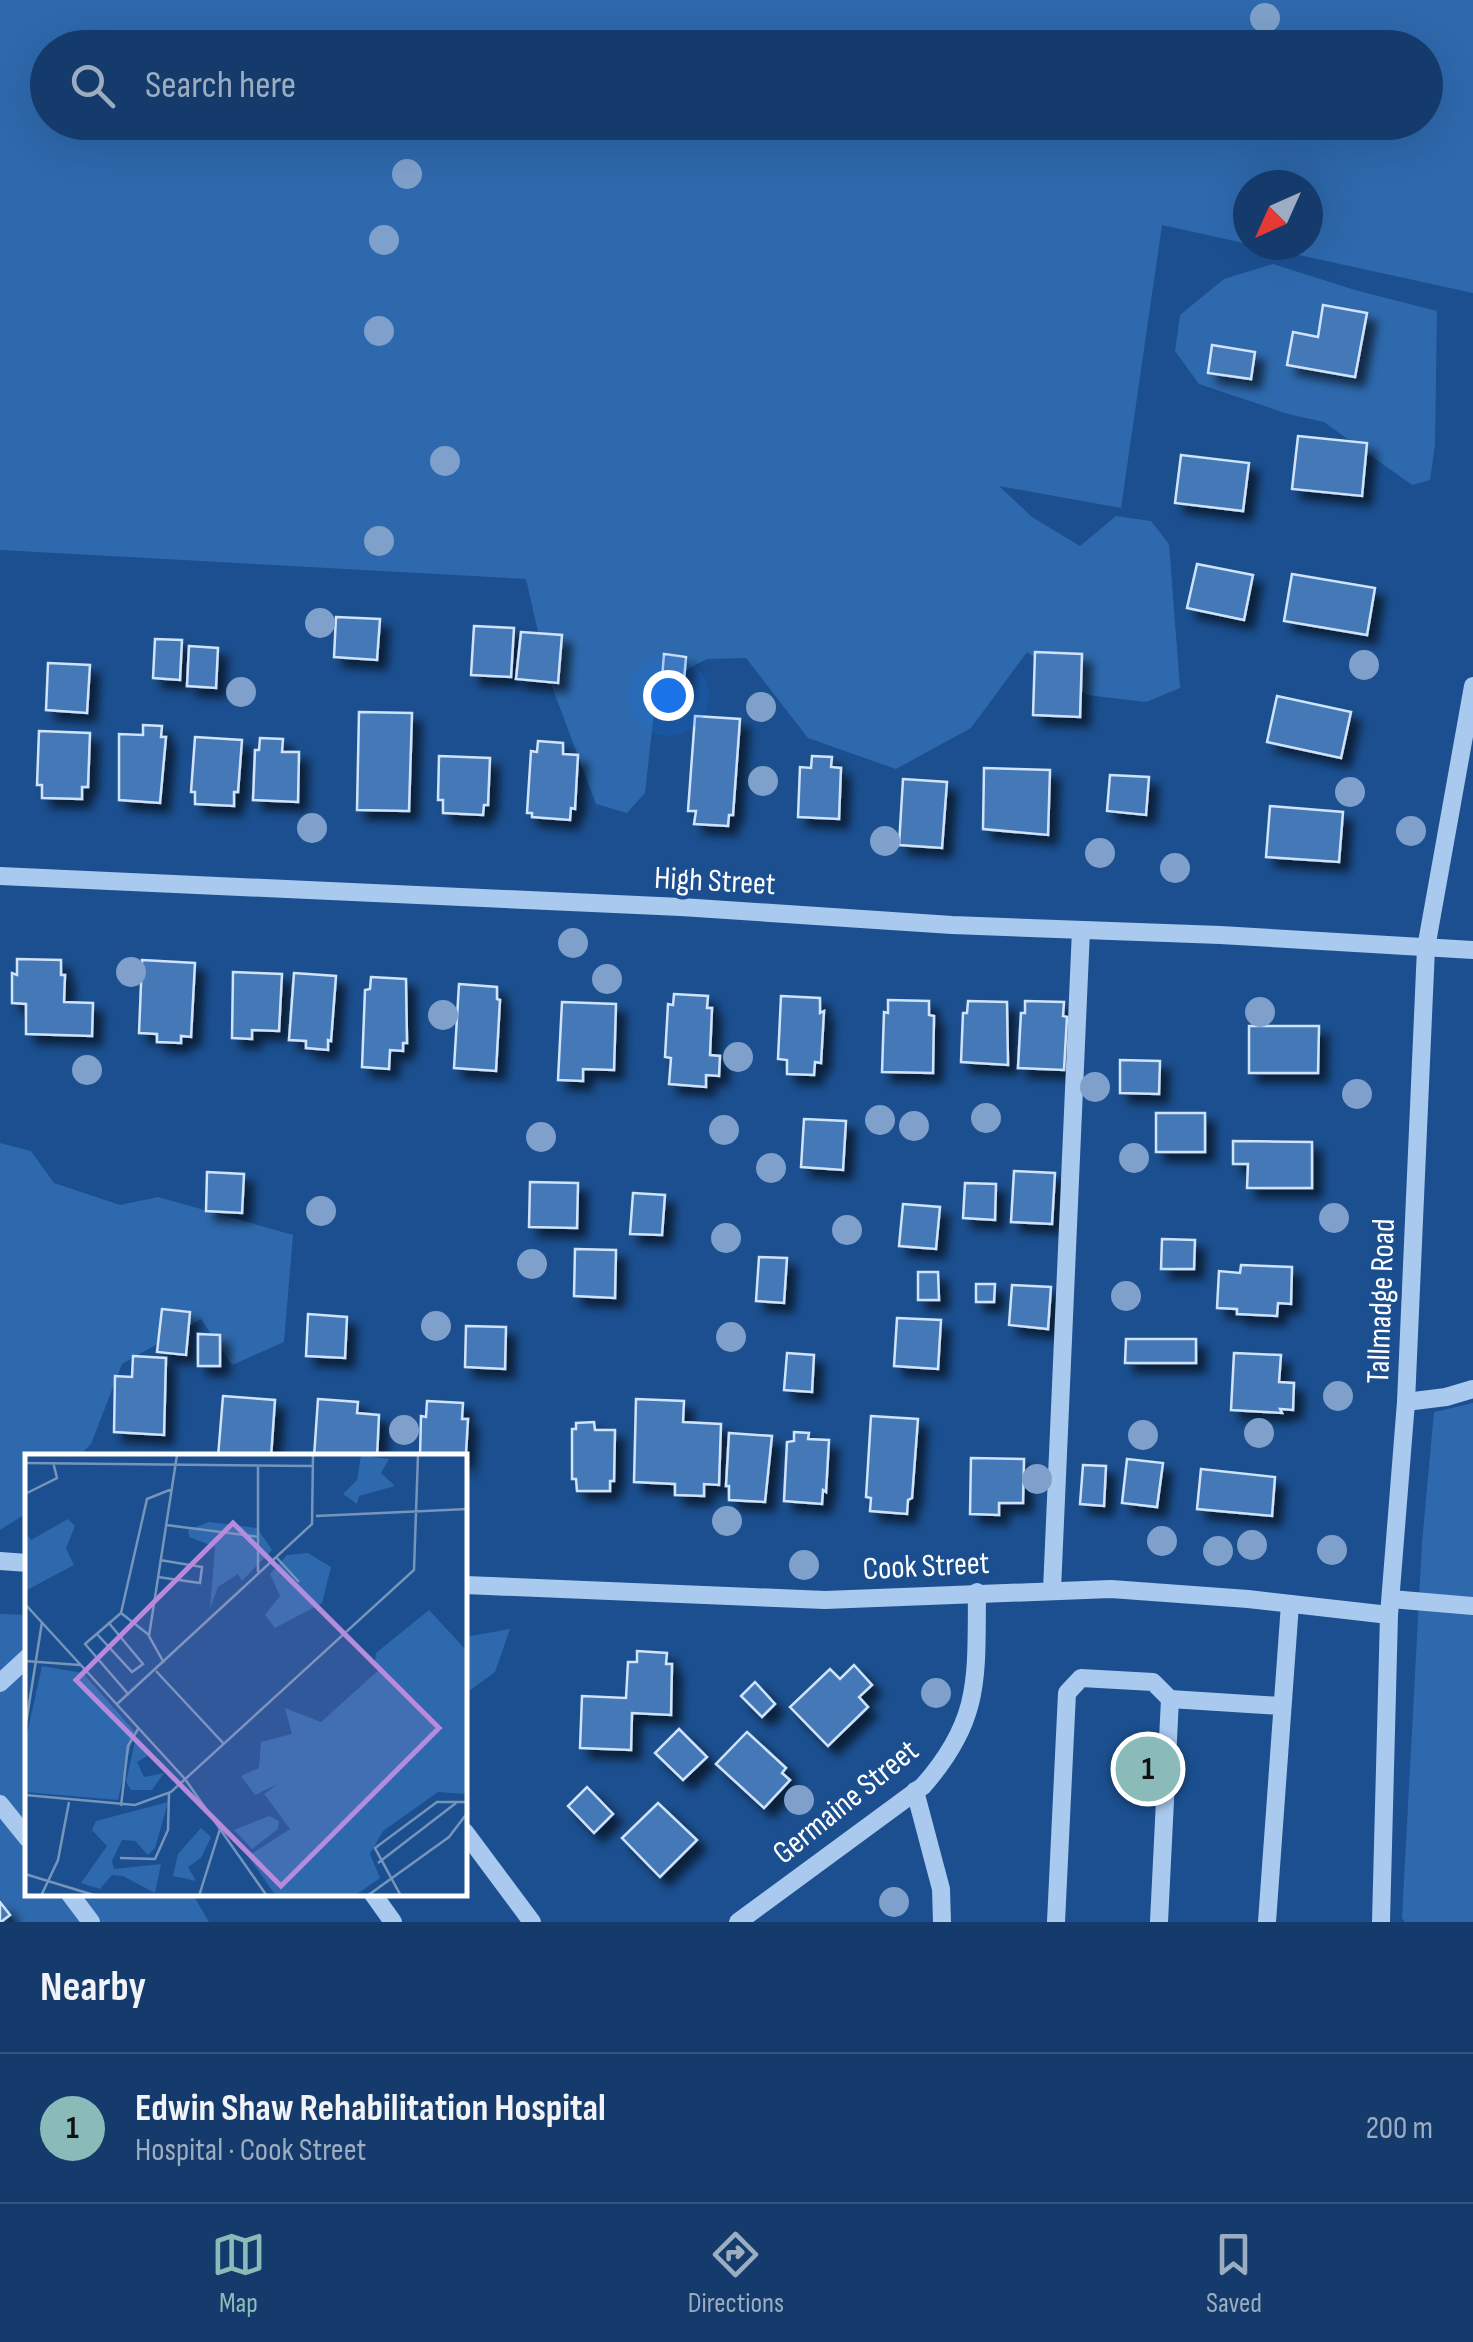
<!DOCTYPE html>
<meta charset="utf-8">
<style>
:root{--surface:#143b6b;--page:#1d4271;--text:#f1f3f6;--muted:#9dadc1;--line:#33557e;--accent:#8bbbb9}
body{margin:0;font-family:"Sofia Sans Condensed",sans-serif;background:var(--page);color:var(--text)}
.compass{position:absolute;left:1233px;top:170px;width:90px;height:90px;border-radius:50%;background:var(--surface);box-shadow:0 10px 40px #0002;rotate:225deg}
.you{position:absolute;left:668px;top:695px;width:35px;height:35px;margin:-25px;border:8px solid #fff;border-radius:50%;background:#1a73e8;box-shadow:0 0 0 15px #1a73e833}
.badge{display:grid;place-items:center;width:65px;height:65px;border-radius:50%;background:var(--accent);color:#111;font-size:32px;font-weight:700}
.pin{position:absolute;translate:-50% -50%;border:5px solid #fff;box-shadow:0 2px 10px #0006}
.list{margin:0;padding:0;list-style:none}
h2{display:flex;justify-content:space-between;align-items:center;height:130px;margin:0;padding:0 40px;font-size:42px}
h2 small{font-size:32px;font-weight:400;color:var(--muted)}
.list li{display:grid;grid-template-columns:65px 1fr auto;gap:30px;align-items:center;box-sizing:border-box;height:150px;padding:0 40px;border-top:2px solid var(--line)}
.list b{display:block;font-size:38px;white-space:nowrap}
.list p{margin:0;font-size:32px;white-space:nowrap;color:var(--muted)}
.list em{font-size:32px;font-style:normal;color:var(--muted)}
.icon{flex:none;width:55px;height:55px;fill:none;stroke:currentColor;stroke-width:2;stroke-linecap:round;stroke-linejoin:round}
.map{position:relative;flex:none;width:1473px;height:1922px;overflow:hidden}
.search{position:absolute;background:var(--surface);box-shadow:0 10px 40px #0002;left:30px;right:30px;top:30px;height:110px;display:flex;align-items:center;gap:25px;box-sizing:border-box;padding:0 35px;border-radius:55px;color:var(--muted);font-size:38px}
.sheet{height:280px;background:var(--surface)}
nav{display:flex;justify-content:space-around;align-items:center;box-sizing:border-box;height:140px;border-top:2px solid var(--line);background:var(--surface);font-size:28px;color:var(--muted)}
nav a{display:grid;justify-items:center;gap:5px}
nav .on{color:var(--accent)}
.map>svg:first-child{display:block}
.green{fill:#2e69ad;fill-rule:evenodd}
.building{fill:#4478b7;stroke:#cfe3fa;stroke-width:2.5;filter:url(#shadow)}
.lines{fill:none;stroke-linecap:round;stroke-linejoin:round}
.minor{stroke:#a9c9ee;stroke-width:18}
.tree{fill:#7ea0ca}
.labels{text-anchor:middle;stroke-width:8;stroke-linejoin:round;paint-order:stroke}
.street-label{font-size:32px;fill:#fff;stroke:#1b4f8f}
.inset-road{fill:none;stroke:#7695bc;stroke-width:2.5}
.view{fill:#b68bdc;fill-opacity:0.15;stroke:#b68bdc;stroke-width:5}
.inset-edge{fill:none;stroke:#fff;stroke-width:5}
</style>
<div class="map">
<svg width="1473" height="1922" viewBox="0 0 1473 1922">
<defs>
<filter id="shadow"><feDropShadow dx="9" dy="9" stdDeviation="5" flood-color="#0009"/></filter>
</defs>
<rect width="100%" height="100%" fill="#1b4f8f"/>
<!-- green -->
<g class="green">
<path d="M0,0H1473V293L1253,245H1308V185H1248V244L1162,225L1121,508L999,486L1032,517L1080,546L1116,516L1151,521L1169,544L1180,688L1146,702L1087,695L1027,652L971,728L896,769L808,738L746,658L707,659L657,685L645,793L627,813L596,804L548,676L526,579L0,550ZM48,48H1426V122H48Z"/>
<polygon points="1273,264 1355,290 1437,311 1435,445 1430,480 1412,485 1324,422 1288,414 1199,384 1175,351 1180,315 1224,279"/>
<polygon points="0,1143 31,1151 54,1183 120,1205 158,1197 293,1235 284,1342 232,1365 201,1319 122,1364 91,1444 78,1457 28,1457 27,1513 0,1530"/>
<polygon points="1473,1403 1473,1922 1405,1922 1402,1918 1422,1543 1434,1412"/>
<polygon points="0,1614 27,1615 28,1894 199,1895 195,1898 209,1922 14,1922 0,1898"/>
<polygon points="510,1629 495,1672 465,1694 465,1637"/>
</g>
<!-- building -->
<g class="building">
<polygon points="1323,305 1367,313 1355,377 1287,365 1293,332 1318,337"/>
<polygon points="1212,345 1255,352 1251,379 1208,373"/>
<polygon points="1298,436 1367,443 1362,496 1292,489"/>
<polygon points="1181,455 1249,463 1243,511 1175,503"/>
<polygon points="1197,564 1253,575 1244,620 1187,608"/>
<polygon points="1292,574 1375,588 1367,635 1284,621"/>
<polygon points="336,617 380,619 377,660 334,657"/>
<polygon points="474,626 514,628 511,677 471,675"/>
<polygon points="521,632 562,635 558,683 516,679"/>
<polygon points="155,639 182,640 180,680 153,678"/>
<polygon points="189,646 218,648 216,688 187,686"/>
<polygon points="1035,652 1082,654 1080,717 1033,715"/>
<polygon points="664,654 686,657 683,692 661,690"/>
<polygon points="48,663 90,665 87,713 46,710"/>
<polygon points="1277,696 1351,712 1341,758 1267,742"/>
<polygon points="359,712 412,713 409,811 357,810"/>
<polygon points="695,716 740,719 733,815 729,815 728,826 694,824 696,811 688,811"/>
<polygon points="143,725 162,726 161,737 166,737 160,803 119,800 119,734 143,735"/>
<polygon points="39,731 90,733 88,787 82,787 82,799 42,798 42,785 37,785"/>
<polygon points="195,737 242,740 238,792 234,792 234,806 195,804 195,792 191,792"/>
<polygon points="260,738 283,739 282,752 299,752 298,802 253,800 255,750 259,750"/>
<polygon points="538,741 563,743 563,754 578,755 575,809 571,808 570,820 532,817 532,813 527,813 531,751 537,752"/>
<polygon points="439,756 490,758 488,805 484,805 483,815 443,813 443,800 438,800"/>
<polygon points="812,756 832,757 831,767 841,768 839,819 798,817 800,767 811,768"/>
<polygon points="984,768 1050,770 1048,835 983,829"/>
<polygon points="1110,775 1149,777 1146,815 1107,811"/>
<polygon points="903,779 947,782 942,848 899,845"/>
<polygon points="1270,806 1343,812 1339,862 1266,857"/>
<polygon points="17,959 61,960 61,975 65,975 64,1002 93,1003 92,1036 26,1034 26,1004 12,1003 12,973 17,975"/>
<polygon points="142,960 195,963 191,1037 181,1036 181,1043 157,1042 157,1034 139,1033"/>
<polygon points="233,972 282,974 279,1031 252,1030 252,1039 232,1038"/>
<polygon points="294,973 336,976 331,1041 328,1040 328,1050 306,1048 306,1041 289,1040"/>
<polygon points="371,977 406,979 407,1043 403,1043 403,1051 390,1050 389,1069 362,1067 365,990 370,989"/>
<polygon points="459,984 497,987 497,999 500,1000 496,1071 454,1068"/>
<polygon points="674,994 708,996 707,1008 712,1008 710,1055 720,1056 719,1076 706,1075 706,1087 669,1084 671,1058 665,1057 668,1004 673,1005"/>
<polygon points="781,996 820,998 820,1013 824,1011 821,1063 815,1062 814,1075 787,1074 787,1060 778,1059"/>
<polygon points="888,1000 929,1001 929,1015 934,1016 933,1073 882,1072 884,1012 888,1013"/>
<polygon points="968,1001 1007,1002 1008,1065 961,1062 963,1013 967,1013"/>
<polygon points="1025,1001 1064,1002 1063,1016 1067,1017 1064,1070 1018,1068 1021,1013 1025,1013"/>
<polygon points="562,1002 616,1004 614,1070 583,1069 583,1081 558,1080"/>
<polygon points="1249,1026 1319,1026 1318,1073 1249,1073"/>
<polygon points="1120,1060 1160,1061 1159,1094 1120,1093"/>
<rect x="1156" y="1113" width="49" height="39"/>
<polygon points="804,1119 846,1121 843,1170 801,1167"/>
<polygon points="1233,1141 1312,1142 1312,1188 1247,1188 1248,1164 1233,1164"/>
<polygon points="1014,1171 1055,1173 1052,1224 1011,1222"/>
<polygon points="207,1172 244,1174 242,1213 206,1211"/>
<polygon points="530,1182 578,1183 577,1228 529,1227"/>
<polygon points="965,1183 996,1184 995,1220 963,1218"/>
<polygon points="633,1193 665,1195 662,1235 630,1234"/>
<polygon points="903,1204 940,1207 936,1249 899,1246"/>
<polygon points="1162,1239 1195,1240 1194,1269 1161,1269"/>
<polygon points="575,1249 616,1250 615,1298 574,1296"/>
<polygon points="759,1257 787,1258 784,1303 756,1301"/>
<polygon points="1241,1265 1292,1267 1291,1304 1278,1303 1277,1316 1237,1314 1237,1309 1217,1308 1219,1271 1240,1273"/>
<polygon points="918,1272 938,1272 939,1300 918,1300"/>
<polygon points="976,1284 995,1284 994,1302 976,1302"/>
<polygon points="1012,1285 1051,1287 1048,1329 1009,1325"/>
<polygon points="162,1309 190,1312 186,1355 157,1352"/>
<polygon points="308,1314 347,1317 345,1358 306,1356"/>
<polygon points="897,1318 941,1320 938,1369 894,1366"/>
<polygon points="466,1326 506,1327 505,1369 465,1367"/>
<polygon points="198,1334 220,1335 220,1366 198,1366"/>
<polygon points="1126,1339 1196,1339 1196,1363 1125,1363"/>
<polygon points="787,1353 814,1355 812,1392 784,1390"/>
<polygon points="1234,1353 1281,1355 1279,1382 1294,1383 1293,1410 1280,1409 1282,1413 1231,1410"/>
<polygon points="133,1356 166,1358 164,1435 114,1432 115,1376 132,1377"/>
<polygon points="223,1396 275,1400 271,1457 218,1457"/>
<polygon points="318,1399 358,1402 357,1413 379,1415 377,1457 314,1457"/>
<polygon points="636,1399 684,1401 683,1422 721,1424 719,1485 704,1484 704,1496 675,1495 675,1484 634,1482"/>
<polygon points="427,1401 463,1403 462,1419 468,1419 465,1470 465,1457 420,1457 421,1416 426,1417"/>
<polygon points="871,1416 918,1419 912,1498 908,1500 907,1514 870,1511 871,1498 866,1497"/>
<polygon points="594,1422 595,1430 615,1430 614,1481 610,1481 610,1491 577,1491 576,1479 572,1479 572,1429 576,1429 576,1423"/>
<polygon points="794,1432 809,1433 808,1439 829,1440 826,1492 823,1490 822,1504 784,1501 787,1442 794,1441"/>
<polygon points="729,1433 772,1436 765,1502 729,1500 729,1486 726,1486"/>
<polygon points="971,1458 1024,1459 1023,1503 999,1503 999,1515 970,1514"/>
<polygon points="1127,1459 1163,1463 1157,1507 1122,1503"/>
<polygon points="1083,1465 1106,1466 1104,1506 1080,1504"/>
<polygon points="1201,1469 1275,1477 1272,1516 1197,1509"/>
<polygon points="637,1651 667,1653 666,1664 672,1664 671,1715 632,1713 631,1750 580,1748 582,1696 626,1698 628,1662 637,1662"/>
<polygon points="854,1665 872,1685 859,1697 868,1707 828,1746 790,1707 830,1669 840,1679"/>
<polygon points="755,1682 775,1704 762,1717 741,1696"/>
<polygon points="679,1729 707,1757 683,1780 655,1753"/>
<polygon points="747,1732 786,1768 782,1773 790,1780 764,1808 716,1764"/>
<polygon points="587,1787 613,1814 594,1833 568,1806"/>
<polygon points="658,1803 697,1840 660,1877 622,1838"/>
<polygon points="0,1902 10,1915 1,1922 0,1922"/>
</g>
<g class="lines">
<!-- minor -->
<g class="minor">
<polyline points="0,876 681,907 952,925 1220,935 1473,950"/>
<polyline points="1406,1402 1446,1397 1473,1389"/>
<polyline points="0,1561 28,1563"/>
<polyline points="465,1585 825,1600 1111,1589 1248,1599 1389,1615"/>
<polyline points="1052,1590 1081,930"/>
<polyline points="1391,1599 1473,1606"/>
<polyline points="0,1683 28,1657"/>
<polyline points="1170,1699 1281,1706"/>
<polyline points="915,1791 941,1889 942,1922"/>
<polyline points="0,1804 28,1839"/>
<polyline points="465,1832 532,1922"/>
<polyline points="70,1894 91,1922"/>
<polyline points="373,1894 393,1922"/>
<path d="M738,1922L923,1786C982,1719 976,1677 977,1592"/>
<polyline points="1056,1922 1067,1693 1081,1678 1153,1682 1170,1699 1159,1922"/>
<polyline points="1267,1922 1290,1604"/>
<polyline points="1381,1922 1389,1615 1406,1402 1426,948 1473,686"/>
</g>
</g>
<!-- trees -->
<g class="tree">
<circle cx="1265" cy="18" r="15"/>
<circle cx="407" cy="174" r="15"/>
<circle cx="384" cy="240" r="15"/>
<circle cx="379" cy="331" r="15"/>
<circle cx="445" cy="461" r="15"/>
<circle cx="379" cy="541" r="15"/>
<circle cx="320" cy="623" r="15"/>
<circle cx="1364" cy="665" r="15"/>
<circle cx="241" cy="692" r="15"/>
<circle cx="761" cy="707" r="15"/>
<circle cx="763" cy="781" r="15"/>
<circle cx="1350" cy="792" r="15"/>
<circle cx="312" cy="828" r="15"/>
<circle cx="1411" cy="831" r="15"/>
<circle cx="885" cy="841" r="15"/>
<circle cx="1100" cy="853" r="15"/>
<circle cx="1175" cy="868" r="15"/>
<circle cx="573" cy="943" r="15"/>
<circle cx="131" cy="972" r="15"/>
<circle cx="607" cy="979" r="15"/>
<circle cx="1260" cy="1012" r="15"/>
<circle cx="443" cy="1015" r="15"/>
<circle cx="738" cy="1057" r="15"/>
<circle cx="87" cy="1070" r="15"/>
<circle cx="1095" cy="1087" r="15"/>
<circle cx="1357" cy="1094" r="15"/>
<circle cx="986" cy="1118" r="15"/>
<circle cx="880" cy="1120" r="15"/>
<circle cx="914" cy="1126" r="15"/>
<circle cx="724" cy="1130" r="15"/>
<circle cx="541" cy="1137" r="15"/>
<circle cx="1134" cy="1158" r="15"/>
<circle cx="771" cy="1168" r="15"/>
<circle cx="321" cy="1211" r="15"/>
<circle cx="1334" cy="1218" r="15"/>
<circle cx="847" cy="1230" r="15"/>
<circle cx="726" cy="1238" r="15"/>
<circle cx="532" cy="1264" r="15"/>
<circle cx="1126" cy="1296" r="15"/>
<circle cx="436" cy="1326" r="15"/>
<circle cx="731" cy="1337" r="15"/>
<circle cx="1338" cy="1396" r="15"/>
<circle cx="404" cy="1430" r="15"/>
<circle cx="1259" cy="1433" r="15"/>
<circle cx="1143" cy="1435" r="15"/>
<circle cx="1037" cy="1479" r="15"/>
<circle cx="727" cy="1521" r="15"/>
<circle cx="1162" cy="1541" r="15"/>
<circle cx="1252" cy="1545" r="15"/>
<circle cx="1332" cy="1550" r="15"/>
<circle cx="1218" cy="1551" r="15"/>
<circle cx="804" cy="1565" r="15"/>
<circle cx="936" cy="1693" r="15"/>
<circle cx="799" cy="1800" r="15"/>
<circle cx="894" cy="1902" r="15"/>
</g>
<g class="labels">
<!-- street labels -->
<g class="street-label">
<text transform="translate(715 880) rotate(3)" y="11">High Street</text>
<text transform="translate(1380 1301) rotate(-88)" y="11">Tallmadge Road</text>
<text transform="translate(926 1565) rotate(-3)" y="11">Cook Street</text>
<text transform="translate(845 1801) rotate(-39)" y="11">Germaine Street</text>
</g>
</g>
<!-- overview -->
<g transform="translate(25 1454)">
<rect width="442" height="442" fill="#1b4f8f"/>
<path d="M336,1L364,5L356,19L370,32L334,42L332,50L318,40L332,26ZM43,65L50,72L41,94L49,111L0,137V78L6,86ZM184,68L232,74L247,96L217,127L213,120L193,133L185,155L190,93L164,83L163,76ZM283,99L306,113L297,149L250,174L240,161L255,142L245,120L262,101ZM404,156L441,196L440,340L413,338L358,377L345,400L355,424L329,442H251L223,402L265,375L239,340L253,330L230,341L216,322L234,314L236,288L267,280L260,254L296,268L356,214H349L351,199ZM17,212L58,219L109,277L93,346L0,338V289ZM110,287L124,301L112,308L119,323L139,319L127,336H106L101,328ZM143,348L130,394L123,401L110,387L97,386L87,407L89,415L136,410L130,439L98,422L87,421L75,435L56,429L82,392L67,376L71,367ZM244,362L254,367L253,375L227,395L209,376ZM176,374L186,383L176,404L163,413L171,427L148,422L153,400Z" fill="#2e69ad"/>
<path class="inset-road" d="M0,9L288,12M0,40L32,24L28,8M291,62L443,55M141,71L234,83M251,103L274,128M233,118V13M133,123L175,129L177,113L135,106M0,150L160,325L242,442M96,159L124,181M71,179L107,218L118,210L83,168M0,207L55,211M139,209L124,182L152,1M131,217L199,290M104,241L60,190L96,159L122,45L147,35M92,250L287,70L288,1M0,276L17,168M0,341L110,351L146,338L389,116L393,1M96,352L103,292L113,275M95,404L130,405L143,376L144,339M353,409L431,349M0,420L72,442M16,442L33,406L44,348M174,442L195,375M342,442L424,383L443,358M376,442L350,394L412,348H443"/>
<path class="view" d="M208,69L414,274L256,432L51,226Z"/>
<rect width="442" height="442" class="inset-edge"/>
</g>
</svg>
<svg class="compass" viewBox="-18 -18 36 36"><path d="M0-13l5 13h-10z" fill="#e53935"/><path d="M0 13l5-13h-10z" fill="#9dadc1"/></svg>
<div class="you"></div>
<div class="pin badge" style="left:1148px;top:1769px">1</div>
<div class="search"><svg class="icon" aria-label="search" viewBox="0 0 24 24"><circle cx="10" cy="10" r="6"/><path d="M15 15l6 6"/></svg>Search here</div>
</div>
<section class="sheet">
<h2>Nearby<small></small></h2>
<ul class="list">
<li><span class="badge">1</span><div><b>Edwin Shaw Rehabilitation Hospital</b><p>Hospital · Cook Street</p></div><em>200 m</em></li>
</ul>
</section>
<nav>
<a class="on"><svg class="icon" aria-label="map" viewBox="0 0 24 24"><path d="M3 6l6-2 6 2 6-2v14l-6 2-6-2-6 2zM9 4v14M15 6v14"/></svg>Map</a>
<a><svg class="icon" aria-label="directions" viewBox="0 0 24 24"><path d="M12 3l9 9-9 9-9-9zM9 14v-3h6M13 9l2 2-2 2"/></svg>Directions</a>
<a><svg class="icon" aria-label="saved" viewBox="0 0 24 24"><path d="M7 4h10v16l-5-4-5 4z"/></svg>Saved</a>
</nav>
